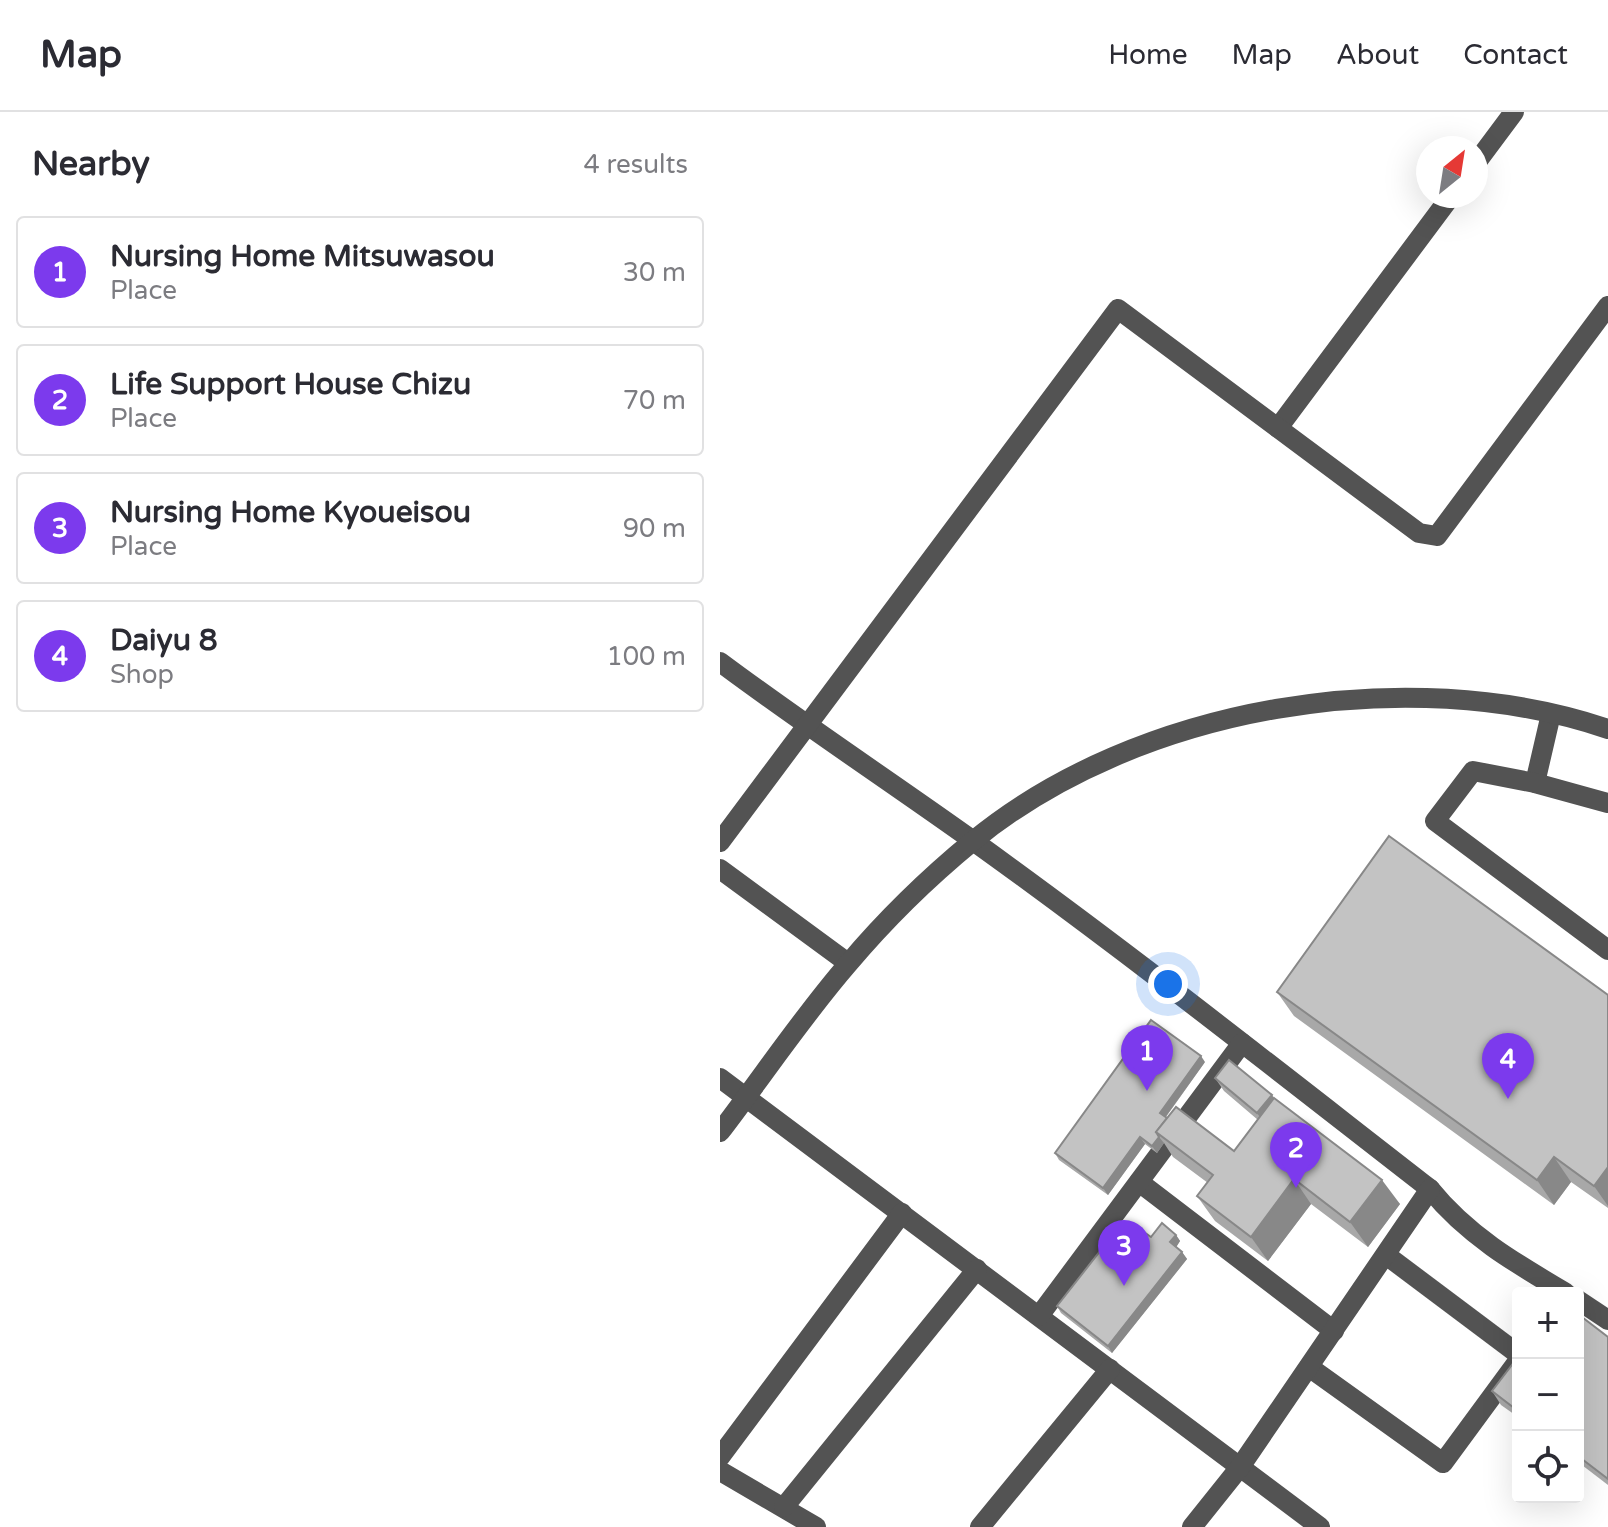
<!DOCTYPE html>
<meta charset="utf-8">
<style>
:root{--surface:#fff;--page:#f2f2f3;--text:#2b2b33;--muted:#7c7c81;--line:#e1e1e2;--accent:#7c3aed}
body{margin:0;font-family:"Varela Round",sans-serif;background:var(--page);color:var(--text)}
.controls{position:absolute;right:24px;bottom:24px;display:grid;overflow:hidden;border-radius:8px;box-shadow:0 8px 32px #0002}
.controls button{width:72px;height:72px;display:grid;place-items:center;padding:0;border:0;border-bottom:2px solid var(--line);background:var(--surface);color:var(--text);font:40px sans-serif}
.compass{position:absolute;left:696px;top:24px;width:72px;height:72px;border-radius:50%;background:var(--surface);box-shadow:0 8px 32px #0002;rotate:30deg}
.you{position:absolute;left:448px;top:872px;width:28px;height:28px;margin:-20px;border:6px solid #fff;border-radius:50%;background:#1a73e8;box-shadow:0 0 0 12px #1a73e833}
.badge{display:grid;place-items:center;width:52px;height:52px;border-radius:50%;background:var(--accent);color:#fff;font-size:26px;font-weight:700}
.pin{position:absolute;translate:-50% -66px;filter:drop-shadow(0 2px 4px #0008)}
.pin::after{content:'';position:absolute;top:42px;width:28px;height:24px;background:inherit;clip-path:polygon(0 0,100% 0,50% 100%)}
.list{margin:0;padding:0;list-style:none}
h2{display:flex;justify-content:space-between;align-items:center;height:104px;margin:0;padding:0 32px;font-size:34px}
h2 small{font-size:26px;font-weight:400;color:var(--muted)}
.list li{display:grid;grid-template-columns:52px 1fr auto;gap:24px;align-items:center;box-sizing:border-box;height:112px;margin:0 16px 16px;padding:0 16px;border:2px solid var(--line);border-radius:8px}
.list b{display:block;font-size:30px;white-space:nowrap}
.list p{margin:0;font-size:26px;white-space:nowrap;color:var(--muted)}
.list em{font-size:26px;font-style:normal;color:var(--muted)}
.icon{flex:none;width:44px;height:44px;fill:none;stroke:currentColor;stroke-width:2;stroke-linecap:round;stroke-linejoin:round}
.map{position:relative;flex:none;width:888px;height:1415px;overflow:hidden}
header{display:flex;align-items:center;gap:48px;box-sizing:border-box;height:112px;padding:0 40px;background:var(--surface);border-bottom:2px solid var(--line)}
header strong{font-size:38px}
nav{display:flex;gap:44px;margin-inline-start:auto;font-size:28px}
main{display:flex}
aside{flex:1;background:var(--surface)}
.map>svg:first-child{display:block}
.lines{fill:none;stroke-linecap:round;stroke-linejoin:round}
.minor{stroke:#535353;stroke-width:20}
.wall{fill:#a8a8a8}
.shaded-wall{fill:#888}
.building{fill:#c3c3c3;stroke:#888;stroke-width:2}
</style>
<header>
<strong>Map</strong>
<nav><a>Home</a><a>Map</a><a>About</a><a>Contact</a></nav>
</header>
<main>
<aside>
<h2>Nearby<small>4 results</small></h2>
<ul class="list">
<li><span class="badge">1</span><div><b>Nursing Home Mitsuwasou</b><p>Place</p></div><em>30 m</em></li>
<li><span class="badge">2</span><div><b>Life Support House Chizu</b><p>Place</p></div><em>70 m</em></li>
<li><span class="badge">3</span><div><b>Nursing Home Kyoueisou</b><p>Place</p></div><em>90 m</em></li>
<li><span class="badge">4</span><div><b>Daiyu 8</b><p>Shop</p></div><em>100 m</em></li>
</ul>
</aside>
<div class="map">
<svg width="888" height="1415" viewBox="0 0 888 1415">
<rect width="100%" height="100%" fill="#fff"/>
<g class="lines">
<!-- minor -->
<g class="minor">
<polyline points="756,51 794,0"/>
<polyline points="558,316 731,84"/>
<path d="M0,550C83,612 168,668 252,728C408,840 558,959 710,1077C747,1123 795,1151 846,1181"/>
<polyline points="815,671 831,602"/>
<polyline points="888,691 815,671 753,659 715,709 888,838"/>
<polyline points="0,730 398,197 699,421 717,424 888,194"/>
<polyline points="0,757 128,851"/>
<polyline points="0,966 600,1415"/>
<path d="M0,1020C43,964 82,905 128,852C165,808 208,766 253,729C417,594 687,549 888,617"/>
<polyline points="419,1070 614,1219"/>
<polyline points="666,1143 798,1242"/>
<polyline points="858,1188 888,1208"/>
<polyline points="319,1204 522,931"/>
<polyline points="589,1255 723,1351 798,1249"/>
<polyline points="0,1345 182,1101"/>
<polyline points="0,1359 96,1415"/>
<polyline points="64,1395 257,1157"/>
<polyline points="260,1415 390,1257"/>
<polyline points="472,1415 520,1355 710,1077"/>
</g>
</g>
<!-- wall -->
<g class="wall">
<polygon points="557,880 888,883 888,1096 851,1070 834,1093 574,904"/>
<polygon points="485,950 446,1005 514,1039 538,1008 504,979 495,966 554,987 680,1092 648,1135 591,1092 548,1149 495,1109 477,1084 488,1071 453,1045 444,1031 437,1041 425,1032 388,1083 339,1048 335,1041"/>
<polygon points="456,1123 460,1129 456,1135 462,1140 467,1147 392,1241 341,1201 337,1194 431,1125"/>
<polygon points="858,1202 888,1225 888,1373 858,1350"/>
<polygon points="798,1245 798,1305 781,1293 772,1279"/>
</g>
<!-- shaded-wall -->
<g class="shaded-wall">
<polygon points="481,944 485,950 444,1007 440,1001"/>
<polygon points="552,983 561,997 546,1014 537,1001"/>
<polygon points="420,1025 425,1032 388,1083 383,1076"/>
<polygon points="439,1025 444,1031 437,1041 432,1034"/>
<polygon points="834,1045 851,1070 834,1093 817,1068"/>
<polygon points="888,1055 888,1094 874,1074"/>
<polygon points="574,1067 591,1092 548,1149 531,1125"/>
<polygon points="662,1068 680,1092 648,1135 630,1110"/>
<polygon points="456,1123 460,1129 455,1137 450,1130"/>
<polygon points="462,1140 467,1147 392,1241 388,1234"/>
</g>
<!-- building -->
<g class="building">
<polygon points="669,724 888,883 888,1055 874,1074 834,1045 817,1068 557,880"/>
<polygon points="431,908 481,944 440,1001 447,1006 436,1020 439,1025 432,1034 420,1025 383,1076 335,1041"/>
<polygon points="509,948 552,983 537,1001 495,966"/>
<polygon points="554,986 662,1068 630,1110 574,1067 531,1125 477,1084 493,1063 436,1020 456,995 514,1039"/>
<polygon points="442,1111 456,1123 450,1130 462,1140 388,1234 337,1194 388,1129 396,1135 414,1113 431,1125"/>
<polygon points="858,1202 888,1225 888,1367 858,1344"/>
<polygon points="798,1245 798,1299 772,1279"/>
</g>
</svg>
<div class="controls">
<button>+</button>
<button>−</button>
<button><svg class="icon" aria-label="locate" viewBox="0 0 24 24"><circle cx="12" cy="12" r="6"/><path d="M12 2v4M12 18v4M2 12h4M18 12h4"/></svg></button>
</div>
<svg class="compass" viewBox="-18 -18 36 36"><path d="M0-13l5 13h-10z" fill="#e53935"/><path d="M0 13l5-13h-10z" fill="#7c7c81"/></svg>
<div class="you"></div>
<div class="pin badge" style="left:427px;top:979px">1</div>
<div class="pin badge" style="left:576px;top:1076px">2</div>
<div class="pin badge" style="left:404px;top:1174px">3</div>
<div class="pin badge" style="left:788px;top:987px">4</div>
</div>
</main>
